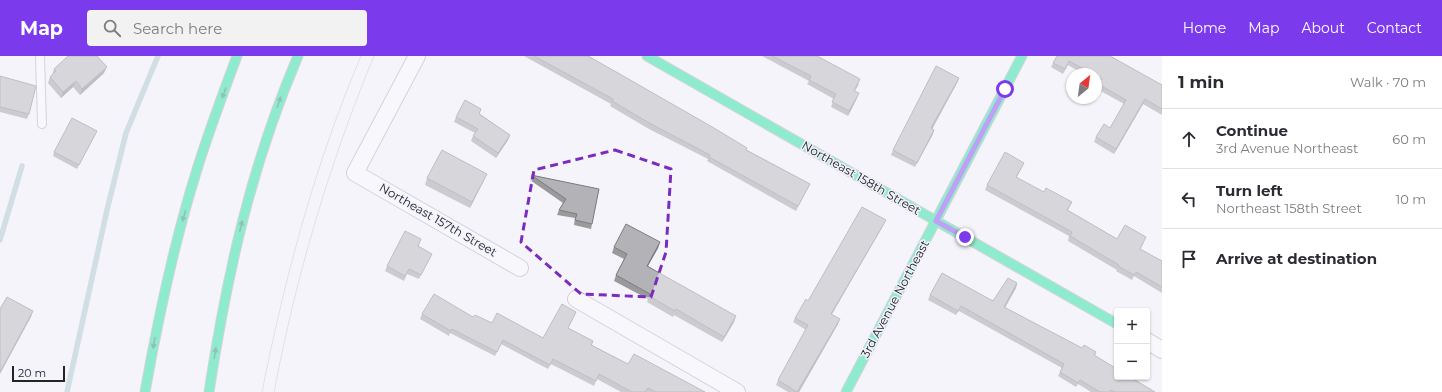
<!DOCTYPE html>
<meta charset="utf-8">
<style>
:root{--surface:#fff;--page:#f2f2f3;--text:#2b2b33;--muted:#7c7c81;--line:#e1e1e2;--accent:#7c3aed}
body{margin:0;font-family:Montserrat,sans-serif;background:var(--page);color:var(--text)}
.controls{position:absolute;right:12px;bottom:12px;display:grid;overflow:hidden;border-radius:4px;box-shadow:0 1px 3px #0004}
.controls button{width:36px;height:36px;display:grid;place-items:center;padding:0;border:0;border-bottom:1px solid var(--line);background:var(--surface);color:var(--text);font:20px sans-serif}
.compass{position:absolute;left:1066px;top:12px;width:36px;height:36px;border-radius:50%;background:var(--surface);box-shadow:0 1px 3px #0004;rotate:29deg}
.scale{position:absolute;left:12px;bottom:10px;width:53px;box-sizing:border-box;padding-left:4px;border:2px solid #242427;border-top:0;font-size:11px;line-height:14px;white-space:nowrap;color:#242427;-webkit-text-stroke:3px #f2f2fc;paint-order:stroke}
.stop{position:absolute;width:12px;height:12px;margin:-9px;border:3px solid #7c3aed;border-radius:50%;background:#fff}
.stop.end{background:#7c3aed;border-color:#fff;box-shadow:0 1px 4px #0008}
.list{margin:0;padding:0;list-style:none}
h2{display:flex;justify-content:space-between;align-items:center;height:52px;margin:0;padding:0 16px;font-size:17px}
h2 small{font-size:13px;font-weight:400;color:var(--muted)}
.list li{display:grid;grid-template-columns:26px 1fr auto;gap:12px;align-items:center;box-sizing:border-box;height:60px;padding:0 16px;border-top:1px solid var(--line)}
.list b{display:block;font-size:15px;white-space:nowrap}
.list p{margin:0;font-size:13px;white-space:nowrap;color:var(--muted)}
.list em{font-size:13px;font-style:normal;color:var(--muted)}
.icon{flex:none;width:22px;height:22px;fill:none;stroke:currentColor;stroke-width:2;stroke-linecap:round;stroke-linejoin:round}
.map{position:relative;flex:none;width:1162px;height:336px;overflow:hidden}
header{display:flex;align-items:center;gap:24px;box-sizing:border-box;height:56px;padding:0 20px;background:var(--accent);color:#fff}
header strong{font-size:19px}
nav{display:flex;gap:22px;margin-inline-start:auto;font-size:14px}
.search{width:280px;height:36px;background:var(--page);display:flex;align-items:center;gap:10px;box-sizing:border-box;padding:0 14px;border-radius:4px;color:var(--muted);font-size:15px}
main{display:flex}
aside{flex:1;background:var(--surface)}
.map>svg:first-child{display:block}
.lines{fill:none;stroke-linecap:round;stroke-linejoin:round}
.stream{stroke:#a6c6ca;stroke-width:5.5}
.lane-casing{stroke:#adadb1;stroke-width:10}
.street-casing{stroke:#adadb1;stroke-width:18}
.fast-casing{stroke:#adadb1;stroke-width:11}
.lane{stroke:#fdfdfe;stroke-width:8}
.street{stroke:#fdfdfe;stroke-width:16}
.fast{stroke:#16e098;stroke-width:9}
.tram{stroke:#cbcbcc;stroke-width:1}
.wall{fill:#9a9a9d}
.shaded-wall{fill:#7d7d80}
.building{fill:#b3b3b7;stroke:#7d7d80}
.oneway{fill:#1d8260}
.route{stroke:#7c3aed;stroke-width:5}
.marked{fill:none;stroke:#7b2cbf;stroke-width:3;stroke-dasharray:8 5;stroke-linejoin:round}
.labels{text-anchor:middle;stroke-width:3;stroke-linejoin:round;paint-order:stroke}
.street-label{font-size:12px;fill:#242427;stroke:#f2f2fc}
</style>
<header>
<strong>Map</strong>
<div class="search"><svg class="icon" aria-label="search" viewBox="0 0 24 24"><circle cx="10" cy="10" r="6"/><path d="M15 15l6 6"/></svg>Search here</div>
<nav><a>Home</a><a>Map</a><a>About</a><a>Contact</a></nav>
</header>
<main>
<div class="map">
<svg width="1162" height="336" viewBox="0 0 1162 336">
<rect width="100%" height="100%" fill="#f4f4fa"/>
<g class="lines">
<!-- stream -->
<g class="stream">
<polyline points="0,184 22,110"/>
<polyline points="67,336 107,154 126,77 158,0"/>
</g>
<!-- lane casing -->
<g class="lane-casing">
<polyline id="lane" points="40,0 42,68"/>
</g>
<!-- street casing -->
<g class="street-casing">
<g id="street">
<polyline points="417,0 355,117 520,212"/>
<polyline points="576,243 737,336"/>
<polyline points="1147,285 1162,294"/>
</g>
</g>
<!-- fast casing -->
<g class="fast-casing">
<g id="fast">
<polyline points="647,0 1117,268"/>
<path d="M145,336C158,263 173,191 195,120C207,80 222,40 237,0"/>
<path d="M209,336C227,218 251,110 298,0"/>
<polyline points="846,336 1022,0"/>
</g>
</g>
<!-- lane -->
<use href="#lane" class="lane"/>
<!-- street -->
<use href="#street" class="street"/>
<!-- fast -->
<use href="#fast" class="fast"/>
<!-- tram -->
<g class="tram">
<path d="M262,336C285,221 315,108 361,0"/>
<path d="M274,336C296,221 329,108 374,0"/>
</g>
</g>
<!-- wall -->
<g class="wall">
<polygon points="524,0 588,0 747,94 810,128 808,132 796,155 707,105 708,103 649,73 610,50 611,48"/>
<polygon points="762,0 817,0 859,28 855,35 857,42 848,60 831,51 834,43 807,28 809,25"/>
<polygon points="1057,0 1162,29 1162,59 1143,48 1114,98 1094,86 1096,81 1110,72 1124,48 1097,33 1099,27 1096,25 1096,18 1083,18 1068,9 1063,18 1051,11"/>
<polygon points="54,13 104,17 80,39 73,31 61,42 48,27 50,21 52,19"/>
<polygon points="0,20 29,58 27,63 0,56"/>
<polygon points="959,22 957,27 932,72 933,78 915,111 891,99 893,94"/>
<polygon points="480,58 510,79 508,84 496,102 471,85 473,80 475,77 454,66 456,61"/>
<polygon points="97,75 95,79 77,113 53,100 54,96"/>
<polygon points="1022,111 1016,122 1044,136 1072,146 1068,154 1117,183 1144,186 1140,193 1162,205 1162,237 1134,220 1132,224 1116,215 1117,214 1068,185 1069,180 985,134 987,129"/>
<polygon points="531,119 599,133 591,173 574,169 575,162 557,159 559,154 563,147 530,124"/>
<polygon points="427,122 484,124 470,152 425,129"/>
<polygon points="884,168 832,258 838,268 799,336 788,336 776,329 778,324 806,274 793,266 795,262 808,245"/>
<polygon points="660,186 658,192 648,210 734,266 722,286 674,259 673,261 647,246 648,243 614,225 616,219 624,203 612,197 614,191"/>
<polygon points="420,188 418,190 432,198 430,202 419,223 407,218 404,225 385,215 387,210"/>
<polygon points="1017,227 1016,232 1005,252 1082,292 1096,296 1095,300 1155,336 1091,336 1078,328 1076,331 1058,320 1062,312 959,255 956,259 928,244 930,239 993,245"/>
<polygon points="576,256 568,272 593,285 592,289 628,308 705,336 621,336 597,323 594,330 551,308 548,313 501,288 495,300 450,277 449,280 420,263 422,258 473,261 492,267 543,282"/>
</g>
<!-- shaded-wall -->
<g class="shaded-wall">
<polygon points="107,11 104,17 80,39 82,33"/>
<polygon points="959,22 957,27 930,77 931,72"/>
<polygon points="76,25 73,31 61,42 63,36"/>
<polygon points="859,37 857,42 848,60 849,55"/>
<polygon points="1145,43 1143,48 1114,98 1116,93"/>
<polygon points="934,74 933,78 915,111 917,107"/>
<polygon points="510,79 508,84 496,102 498,97"/>
<polygon points="1024,107 1022,111 1014,126 1016,121"/>
<polygon points="487,118 470,152 472,146"/>
<polygon points="886,164 884,168 829,263 831,258"/>
<polygon points="660,186 658,192 645,215 647,210"/>
<polygon points="1017,227 1016,232 1002,256 1004,251"/>
<polygon points="33,255 31,261 0,318 0,316"/>
<polygon points="736,260 734,266 722,286 724,281"/>
<polygon points="840,263 838,268 799,336 798,336"/>
</g>
<!-- building -->
<g class="building">
<polygon points="68,0 97,0 107,11 82,33 76,25 63,36 50,21 56,15 54,13"/>
<polygon points="534,0 588,0 618,17 714,72 747,92 746,94 810,128 798,150 709,101 710,99 651,68 612,45 613,43"/>
<polygon points="772,0 817,0 860,23 854,35 859,37 849,55 832,46 836,38 809,24 811,20"/>
<polygon points="1057,0 1110,0 1162,29 1162,53 1145,43 1116,93 1096,81 1104,68 1110,72 1126,44 1098,28 1102,23 1096,19 1096,18 1093,18 1069,5 1065,13 1053,7"/>
<polygon points="936,10 959,22 931,72 934,74 917,107 893,94"/>
<polygon points="0,20 36,30 29,58 0,51"/>
<polygon points="465,44 481,53 479,58 510,79 498,97 473,80 478,73 456,61"/>
<polygon points="72,62 97,75 79,109 54,96"/>
<polygon points="442,94 487,118 472,146 427,122"/>
<polygon points="1005,96 1024,107 1016,121 1044,136 1046,132 1072,146 1067,154 1117,183 1125,169 1146,181 1140,193 1162,205 1162,231 1136,216 1134,219 1118,210 1119,209 1070,180 1072,176 987,129"/>
<polygon points="531,119 599,133 592,168 575,164 577,158 559,154 566,143"/>
<polygon points="862,151 886,164 831,258 840,263 797,336 778,324 808,269 795,262 806,243 808,245"/>
<polygon points="626,168 660,186 647,210 736,260 724,281 676,253 675,255 649,240 650,238 616,219 627,198 614,191"/>
<polygon points="405,175 421,183 418,190 432,198 421,219 409,213 405,220 387,210"/>
<polygon points="942,217 993,245 1008,222 1017,227 1004,251 1082,292 1084,289 1096,296 1094,299 1117,313 1117,321 1130,321 1155,336 1115,336 1111,334 1110,336 1100,336 1080,324 1078,327 1060,316 1064,308 961,250 958,255 930,239"/>
<polygon points="434,238 473,261 475,259 492,267 497,257 543,282 562,248 576,256 568,272 593,285 591,289 628,308 634,298 705,336 656,336 648,332 645,336 632,336 599,318 596,325 553,303 550,309 503,284 497,296 452,273 451,275 422,258"/>
<polygon points="7,241 33,255 0,316 0,253"/>
</g>
<!-- one-way arrows -->
<defs><path id="oneway-solid" d="M-6-.8H1V-3.2L6.5 0L1 3.2V.8H-6Z"/></defs>
<g class="oneway">
<use href="#oneway-solid" transform="translate(224 37) rotate(110)"/>
<use href="#oneway-solid" transform="translate(279 46) rotate(-71)"/>
<use href="#oneway-solid" transform="translate(184 160) rotate(106)"/>
<use href="#oneway-solid" transform="translate(241 170) rotate(-77)"/>
<use href="#oneway-solid" transform="translate(154 287) rotate(100)"/>
<use href="#oneway-solid" transform="translate(215 297) rotate(-80)"/>
</g>
<g class="lines">
<!-- route -->
<polyline class="route" points="965,181 936,165 1005,33"/>
</g>
<!-- marked area -->
<path d="M0 0H1162V336H0ZM615,94L671,113L666,196L651,241L581,238L521,186L534,114Z" fill="#f4f4fa" fill-opacity=".55" fill-rule="evenodd"/>
<path class="marked" d="M615,94L671,113L666,196L651,241L581,238L521,186L534,114Z"/>
<g class="labels">
<!-- street labels -->
<g class="street-label">
<text transform="translate(861 122) rotate(30)" y="4">Northeast 158th Street</text>
<text transform="translate(438 164) rotate(30)" y="4">Northeast 157th Street</text>
<text transform="translate(895 243) rotate(-62)" y="4">3rd Avenue Northeast</text>
</g>
</g>
</svg>
<div class="controls">
<button>+</button>
<button>−</button>
</div>
<svg class="compass" viewBox="-18 -18 36 36"><path d="M0-13l5 13h-10z" fill="#e53935"/><path d="M0 13l5-13h-10z" fill="#7c7c81"/></svg>
<div class="scale">20 m</div>
<div class="stop" style="left:1005px;top:33px"></div>
<div class="stop end" style="left:965px;top:181px"></div>
</div>
<aside>
<h2>1 min<small>Walk · 70 m</small></h2>
<ul class="list">
<li><svg class="icon" aria-label="ahead" viewBox="0 0 24 24"><path d="M12 20V5M6 11l6-6 6 6"/></svg><div><b>Continue</b><p>3rd Avenue Northeast</p></div><em>60 m</em></li>
<li><svg class="icon" aria-label="left" viewBox="0 0 24 24"><path d="M17 20v-9H6M10 6l-5 5 5 5"/></svg><div><b>Turn left</b><p>Northeast 158th Street</p></div><em>10 m</em></li>
<li><svg class="icon" aria-label="arrive" viewBox="0 0 24 24"><path d="M6 21V4h12l-3 4 3 4H6"/></svg><div><b>Arrive at destination</b></div></li>
</ul>
</aside>
</main>
